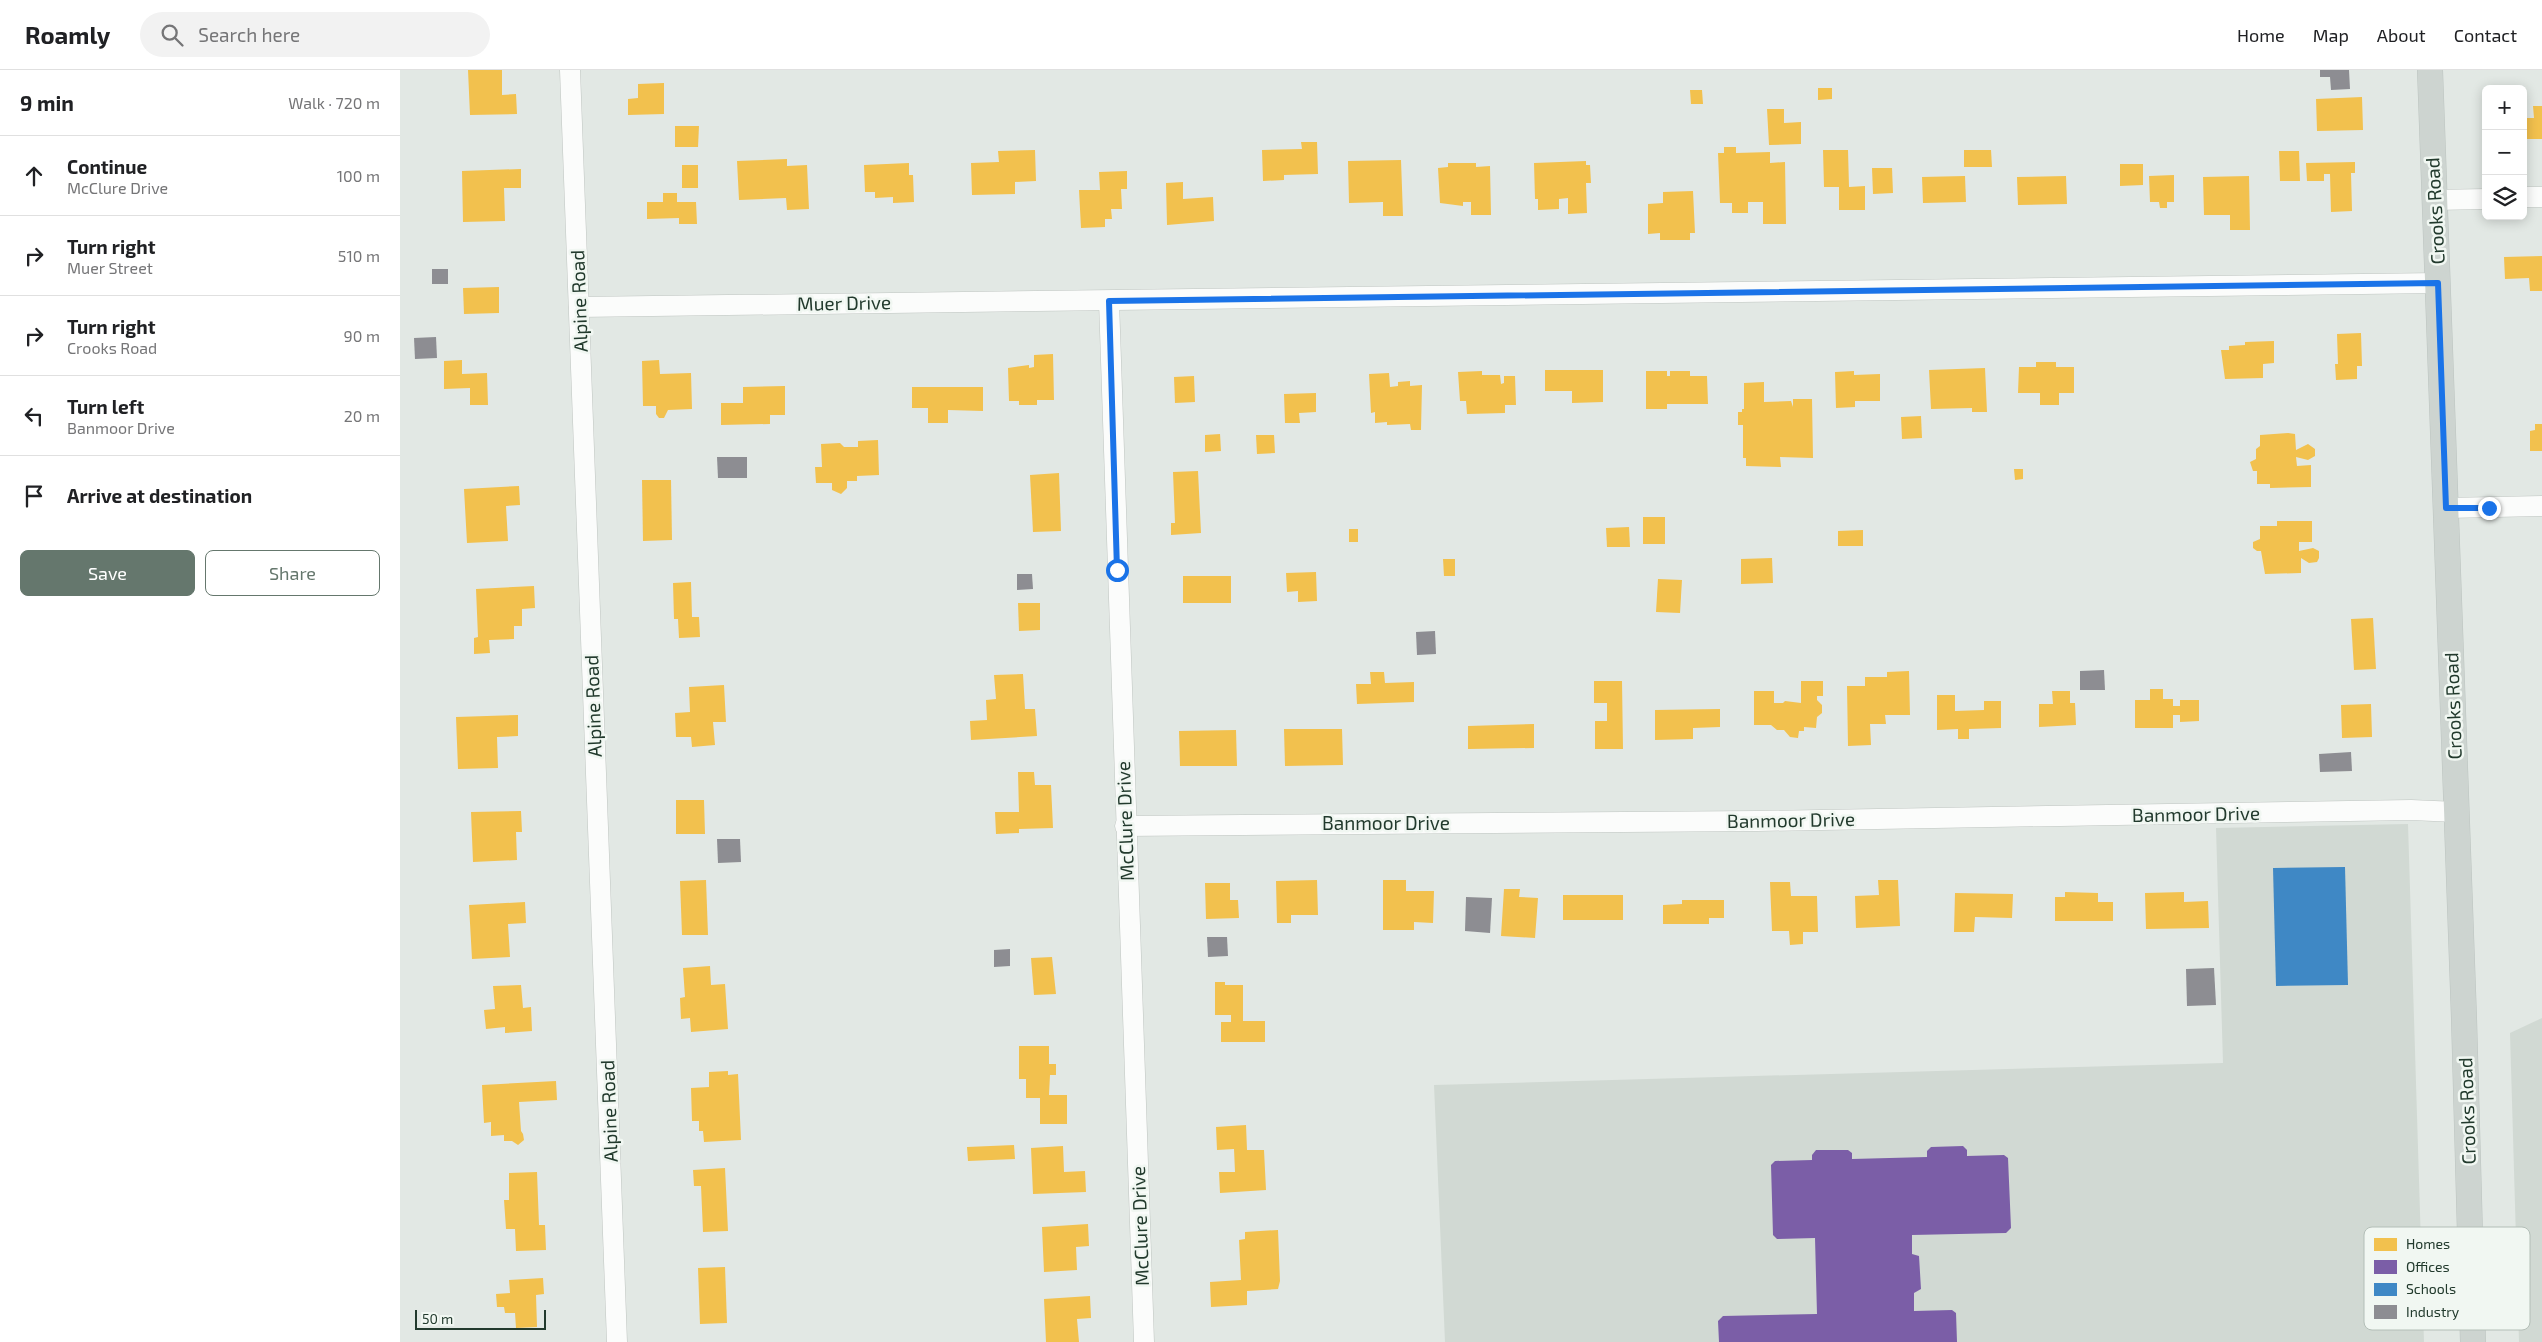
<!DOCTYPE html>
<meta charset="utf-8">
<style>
:root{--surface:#fff;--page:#f2f2f2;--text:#202124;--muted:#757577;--line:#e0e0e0;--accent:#65776d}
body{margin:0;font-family:"Exo 2",sans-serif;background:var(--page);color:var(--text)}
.controls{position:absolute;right:15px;top:15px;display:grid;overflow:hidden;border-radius:8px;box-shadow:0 2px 12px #0003}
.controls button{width:45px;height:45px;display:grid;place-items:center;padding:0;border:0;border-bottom:1px solid var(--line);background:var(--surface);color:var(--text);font:25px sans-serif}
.scale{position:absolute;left:15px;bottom:12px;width:131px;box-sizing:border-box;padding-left:5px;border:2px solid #223a2d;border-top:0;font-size:14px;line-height:18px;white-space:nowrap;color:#223a2d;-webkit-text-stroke:4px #f1f7f2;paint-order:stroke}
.stop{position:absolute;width:15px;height:15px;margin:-11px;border:4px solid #1a73e8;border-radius:50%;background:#fff}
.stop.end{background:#1a73e8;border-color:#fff;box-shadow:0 1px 5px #0008}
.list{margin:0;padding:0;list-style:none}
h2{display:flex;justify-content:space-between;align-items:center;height:65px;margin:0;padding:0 20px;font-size:21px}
h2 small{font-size:16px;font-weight:400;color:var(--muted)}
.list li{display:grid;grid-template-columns:32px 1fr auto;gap:15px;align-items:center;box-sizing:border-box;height:80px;padding:0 20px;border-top:1px solid var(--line)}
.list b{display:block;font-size:19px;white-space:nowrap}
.list p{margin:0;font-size:16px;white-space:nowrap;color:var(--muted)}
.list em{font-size:16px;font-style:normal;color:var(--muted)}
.actions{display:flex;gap:10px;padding:15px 20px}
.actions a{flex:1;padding:11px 0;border:1px solid var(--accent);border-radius:8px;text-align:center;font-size:18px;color:var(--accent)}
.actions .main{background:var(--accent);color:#fff}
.icon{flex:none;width:28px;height:28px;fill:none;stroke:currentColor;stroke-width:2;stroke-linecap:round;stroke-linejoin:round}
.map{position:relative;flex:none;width:2142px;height:1272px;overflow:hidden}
header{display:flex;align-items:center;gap:30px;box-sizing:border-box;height:70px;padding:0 25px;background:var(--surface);border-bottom:1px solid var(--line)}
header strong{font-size:24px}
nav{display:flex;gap:28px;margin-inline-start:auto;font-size:18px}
.search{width:350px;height:45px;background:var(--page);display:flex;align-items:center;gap:12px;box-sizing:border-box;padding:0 18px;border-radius:28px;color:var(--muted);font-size:19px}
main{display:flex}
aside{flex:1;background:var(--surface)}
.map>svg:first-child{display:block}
.built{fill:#d1d9d3}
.homes{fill:#f2c14e}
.offices{fill:#7b5ea7}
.schools{fill:#3f88c5}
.industry{fill:#8d8d92}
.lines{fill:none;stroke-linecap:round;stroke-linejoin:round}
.minor-casing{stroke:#bfc5c1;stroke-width:21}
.major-casing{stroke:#bcc4c0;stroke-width:26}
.minor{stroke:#fbfcfb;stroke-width:20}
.major{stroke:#cdd4d0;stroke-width:25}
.route{stroke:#1a73e8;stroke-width:6}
.labels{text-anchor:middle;stroke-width:5;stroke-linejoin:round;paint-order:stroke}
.street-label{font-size:19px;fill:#223a2d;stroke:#f1f7f2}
.key{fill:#f1f7f2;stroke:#b3beb7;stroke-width:1}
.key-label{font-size:14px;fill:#223a2d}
</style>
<header>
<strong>Roamly</strong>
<div class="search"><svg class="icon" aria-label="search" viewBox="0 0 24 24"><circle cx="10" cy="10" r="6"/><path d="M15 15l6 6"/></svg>Search here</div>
<nav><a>Home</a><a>Map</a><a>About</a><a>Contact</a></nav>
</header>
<main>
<aside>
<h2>9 min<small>Walk · 720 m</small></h2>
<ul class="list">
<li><svg class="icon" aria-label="ahead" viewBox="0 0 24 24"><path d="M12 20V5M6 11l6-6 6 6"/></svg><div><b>Continue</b><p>McClure Drive</p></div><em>100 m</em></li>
<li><svg class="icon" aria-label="right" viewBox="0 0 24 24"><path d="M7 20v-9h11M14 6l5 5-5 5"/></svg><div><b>Turn right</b><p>Muer Street</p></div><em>510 m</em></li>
<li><svg class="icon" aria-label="right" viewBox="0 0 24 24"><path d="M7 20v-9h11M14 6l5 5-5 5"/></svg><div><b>Turn right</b><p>Crooks Road</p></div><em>90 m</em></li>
<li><svg class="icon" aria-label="left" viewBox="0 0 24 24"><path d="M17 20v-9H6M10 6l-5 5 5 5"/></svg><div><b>Turn left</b><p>Banmoor Drive</p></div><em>20 m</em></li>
<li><svg class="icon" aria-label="arrive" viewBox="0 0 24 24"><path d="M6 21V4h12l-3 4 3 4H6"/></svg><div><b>Arrive at destination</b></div></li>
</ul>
<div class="actions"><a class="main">Save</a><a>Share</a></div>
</aside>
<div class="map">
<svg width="2142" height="1272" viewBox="0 0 2142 1272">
<rect width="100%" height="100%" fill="#e2e8e4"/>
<!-- built -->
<g class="built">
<polygon points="2008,754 2024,1272 1045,1272 1034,1015 1823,993 1816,758"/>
<polygon points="2142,948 2142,1272 2119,1272 2110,963"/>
</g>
<!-- homes -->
<g class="homes">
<polygon points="68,0 102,0 102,25 116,24 117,44 70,45"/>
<polygon points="264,13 264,44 228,45 228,29 238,28 238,14"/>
<polygon points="1418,18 1432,18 1432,29 1418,30"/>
<polygon points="1290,20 1302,20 1303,34 1291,34"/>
<polygon points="1962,27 1963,60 1917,61 1916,29"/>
<polygon points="2133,36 2142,36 2142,69 2123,69 2123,48 2134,48"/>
<polygon points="1367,39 1384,39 1384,53 1401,52 1401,74 1369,75"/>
<polygon points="275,56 299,56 298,77 275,77"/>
<polygon points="901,72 917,72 918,104 884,105 884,110 863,111 862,80 902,79"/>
<polygon points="1324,77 1336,77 1336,83 1370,82 1370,93 1385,92 1386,154 1363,154 1363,132 1348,132 1348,143 1332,143 1332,133 1320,133 1318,83 1324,83"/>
<polygon points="635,80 636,111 615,112 615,124 572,125 571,93 599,92 598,81"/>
<polygon points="1423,80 1448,80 1449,117 1465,116 1465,140 1439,140 1439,117 1424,117"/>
<polygon points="1564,80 1591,80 1592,97 1564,97"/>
<polygon points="1879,81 1899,81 1900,111 1880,111"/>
<polygon points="387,89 387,96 407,95 409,139 387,140 386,128 339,130 337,91"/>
<polygon points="1001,90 1003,146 983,146 983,132 949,133 948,91"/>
<polygon points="1186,91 1186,95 1190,95 1191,113 1186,113 1187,143 1168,144 1168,128 1159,129 1159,139 1138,140 1138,129 1135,129 1134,93"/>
<polygon points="1955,92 1955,103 1951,103 1952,141 1931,142 1930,104 1924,104 1924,111 1907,111 1906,93"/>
<polygon points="509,93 509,105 513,105 514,132 493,133 493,127 475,128 475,122 465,122 464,95"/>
<polygon points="1048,93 1076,93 1076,97 1090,96 1091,145 1071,145 1071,132 1063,132 1063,136 1040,133 1038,98 1048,97"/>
<polygon points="1720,94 1743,94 1743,115 1720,116"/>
<rect x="282" y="95" width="16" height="23"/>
<polygon points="1472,98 1492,98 1493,123 1473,124"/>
<polygon points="121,99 121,118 104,118 105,151 63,152 62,101"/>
<polygon points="727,101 727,119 721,119 722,139 711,139 712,149 705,149 705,157 681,158 679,120 700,120 699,102"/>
<polygon points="1774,105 1774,132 1767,132 1767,138 1760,138 1759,132 1750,132 1749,106"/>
<polygon points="1565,106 1566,132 1523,133 1522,107"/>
<polygon points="1666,106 1667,134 1618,135 1617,107"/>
<polygon points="1849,106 1850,160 1830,160 1830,145 1804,145 1803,107"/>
<polygon points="783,112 783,129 813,127 814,151 767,155 766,113"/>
<polygon points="1293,121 1295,163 1290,163 1290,170 1260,170 1260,163 1248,164 1248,134 1263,133 1263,122"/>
<polygon points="263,123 277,123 277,132 296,132 297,154 279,154 279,148 247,149 247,132 263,132"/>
<polygon points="2142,186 2142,221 2130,221 2129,208 2105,209 2104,187"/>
<polygon points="99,217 99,243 64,244 63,218"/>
<polygon points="1961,263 1962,296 1957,296 1957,309 1936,310 1935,294 1938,294 1937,264"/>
<polygon points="1874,271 1874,293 1863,294 1863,308 1825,309 1821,280 1829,280 1829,276 1845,275 1845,272"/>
<polygon points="653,284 654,330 637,330 637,335 619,335 619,331 609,331 608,298 629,295 629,298 634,297 634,285"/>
<polygon points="62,290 62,304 87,303 88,335 70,335 70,318 44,319 44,291"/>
<polygon points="259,290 260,304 291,303 292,339 268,340 264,348 259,348 256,344 256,336 243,336 242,291"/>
<polygon points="1636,292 1656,292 1656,297 1674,297 1674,323 1659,323 1659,335 1640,335 1640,323 1618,323 1619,297 1636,297"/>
<polygon points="1585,298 1587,342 1572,342 1572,338 1531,339 1529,300"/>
<polygon points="1145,300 1203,300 1203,332 1172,333 1172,321 1145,321"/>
<polygon points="1082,301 1082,305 1100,305 1101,314 1104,313 1104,306 1115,306 1116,335 1105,335 1105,343 1067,344 1066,331 1060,331 1058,302"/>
<polygon points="1246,301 1267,301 1267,306 1270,306 1270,301 1290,301 1290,306 1307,306 1308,334 1267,334 1267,339 1246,339"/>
<polygon points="1454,301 1454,305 1480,304 1480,331 1455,331 1455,337 1436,338 1435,302"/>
<polygon points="989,303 990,317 998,316 998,312 1010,311 1010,316 1022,315 1021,360 1011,360 1010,354 987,355 987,352 975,353 975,342 971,343 969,304"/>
<polygon points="794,306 795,332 775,333 774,307"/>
<polygon points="1364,312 1364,332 1391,331 1393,337 1393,329 1412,329 1413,388 1380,387 1381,397 1346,396 1346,388 1343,388 1343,355 1338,355 1338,342 1342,342 1342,339 1344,339 1344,313"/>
<polygon points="385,316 385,345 370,345 370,354 321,355 321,333 343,333 343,317"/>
<polygon points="512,317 583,317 583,341 548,340 548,353 528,353 528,338 512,338"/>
<polygon points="916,323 916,342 899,343 900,353 885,353 884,324"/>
<polygon points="1521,346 1522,368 1502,369 1501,347"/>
<polygon points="2135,354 2142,354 2142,381 2130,381 2130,361 2135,360"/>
<polygon points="1888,363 1895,364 1896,380 1908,374 1915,379 1915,386 1908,390 1896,387 1897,396 1911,395 1911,417 1870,418 1870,414 1857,414 1857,401 1853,401 1850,392 1856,389 1856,379 1860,376 1860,365"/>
<polygon points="820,364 821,381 805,382 805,365"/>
<polygon points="856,365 874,365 875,383 857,384"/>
<polygon points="478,370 479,405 457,406 457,411 447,411 447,418 441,424 432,420 432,413 416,413 415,397 422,397 421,374 440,373 444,377 458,377 458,371"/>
<polygon points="1614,399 1623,399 1623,409 1615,410"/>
<polygon points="798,401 801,463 771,465 771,453 775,453 773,402"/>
<polygon points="659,403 661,461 633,462 630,405"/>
<polygon points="242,410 271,410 272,470 243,471"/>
<polygon points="119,416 120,435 106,436 108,471 67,473 64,419"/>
<rect x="1243" y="447" width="22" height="27"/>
<polygon points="1877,451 1912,451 1912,472 1899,472 1899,481 1913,478 1919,481 1919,488 1917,492 1909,493 1901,488 1901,503 1865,504 1861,481 1857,481 1853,478 1853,472 1860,469 1860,456 1877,456"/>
<polygon points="1229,457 1230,477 1207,477 1206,458"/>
<rect x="949" y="459" width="9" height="13"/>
<polygon points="1463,460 1463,476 1438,476 1438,461"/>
<polygon points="1372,488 1373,513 1341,514 1341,489"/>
<polygon points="1043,489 1055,489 1055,506 1044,506"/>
<polygon points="916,502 917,531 898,532 898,521 887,522 886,503"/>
<rect x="783" y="506" width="48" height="27"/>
<polygon points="1258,509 1282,510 1280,543 1256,542"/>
<polygon points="291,512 292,547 299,547 300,567 279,568 278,549 274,549 273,513"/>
<polygon points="134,516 135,538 122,539 122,556 114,556 114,569 89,570 90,583 74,584 74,568 78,567 76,519"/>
<polygon points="618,533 640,533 640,560 619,561"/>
<polygon points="1973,548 1976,599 1954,600 1951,549"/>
<polygon points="1509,601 1510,645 1485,645 1486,654 1470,654 1471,675 1448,676 1447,616 1465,616 1465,607 1487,607 1487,602"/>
<polygon points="970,602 984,602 985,613 1014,612 1014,632 957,634 956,614 971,614"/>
<polygon points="623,604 625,639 635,639 637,666 571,670 570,651 587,650 586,630 596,629 594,605"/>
<polygon points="1194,611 1222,611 1223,679 1195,679 1195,651 1207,651 1207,633 1194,633"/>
<polygon points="1401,611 1423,611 1423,626 1417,626 1417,630 1422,635 1422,643 1417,647 1416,658 1404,657 1404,661 1399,661 1398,668 1390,667 1384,660 1377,660 1371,655 1354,655 1354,621 1374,621 1374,633 1383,633 1385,631 1401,633"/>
<polygon points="324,615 326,652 313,652 315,675 292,677 291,667 276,667 275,643 290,642 289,617"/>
<polygon points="1750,619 1763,619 1763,629 1773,629 1773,636 1780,636 1780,630 1799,630 1799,651 1780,652 1780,645 1773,645 1773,658 1735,658 1735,630 1750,630"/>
<polygon points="1652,621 1670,621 1670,633 1675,633 1676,655 1639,657 1639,634 1653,634"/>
<polygon points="1537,625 1555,625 1555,641 1584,640 1584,631 1601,631 1601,658 1569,659 1569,669 1558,669 1558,659 1537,660"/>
<polygon points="1971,634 1972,667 1942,668 1941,635"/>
<polygon points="1320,639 1320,657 1293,658 1293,669 1255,670 1255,640"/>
<polygon points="118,645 118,666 97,667 98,698 58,699 56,647"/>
<polygon points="1134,654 1134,678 1068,679 1068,656"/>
<polygon points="884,659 942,659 943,695 885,696"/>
<polygon points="836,660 837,696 780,696 779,661"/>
<polygon points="618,702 634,702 635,715 651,715 653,758 619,759 619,763 596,764 595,742 619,742"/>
<polygon points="276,730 304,730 305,764 276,764"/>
<polygon points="121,741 122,762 116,762 117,790 73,792 71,742"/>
<polygon points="306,810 308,865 282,865 280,811"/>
<polygon points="917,810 918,845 891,845 891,853 877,853 876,811"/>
<polygon points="983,810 1006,810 1006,821 1034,821 1033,853 1014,852 1014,860 983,860"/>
<polygon points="1478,810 1498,810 1500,856 1456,858 1455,826 1479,825"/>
<polygon points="1370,812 1390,812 1391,826 1417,826 1418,862 1403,862 1403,874 1390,875 1389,861 1372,861"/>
<polygon points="805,813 830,813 830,830 838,830 839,848 806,849"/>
<polygon points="1104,819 1120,819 1119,827 1138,828 1135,868 1101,866"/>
<polygon points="1665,822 1698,823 1698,832 1713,832 1713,851 1655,851 1655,827 1665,827"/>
<polygon points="1784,822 1784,832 1808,831 1809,858 1746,859 1745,823"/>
<polygon points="1555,823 1613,824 1612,848 1575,847 1574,862 1554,862"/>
<rect x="1163" y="825" width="60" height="25"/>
<polygon points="1282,830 1324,830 1324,848 1309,848 1309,854 1263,854 1263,835 1282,834"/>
<polygon points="125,832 126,853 108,854 110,887 72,889 69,835"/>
<polygon points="652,887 656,924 634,925 631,888"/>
<polygon points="310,896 311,915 325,914 328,959 291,962 290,948 281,949 280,928 285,927 283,898"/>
<polygon points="815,912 825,912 825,915 843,915 843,951 865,951 865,972 821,972 821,952 831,952 831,945 815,945"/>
<polygon points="121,915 123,938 131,937 132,961 105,963 105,957 86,959 84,940 95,939 93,916"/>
<polygon points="619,976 649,976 649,994 656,994 656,1005 650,1005 649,1025 667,1025 667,1054 640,1054 640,1028 626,1028 626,1009 619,1009"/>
<polygon points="328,1001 328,1005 338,1004 341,1070 304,1072 303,1061 299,1061 299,1051 292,1051 291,1018 309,1017 309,1002"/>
<polygon points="156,1011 157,1030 119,1032 121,1061 123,1064 124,1070 118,1075 112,1071 104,1071 104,1065 91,1066 91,1052 84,1053 82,1015"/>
<polygon points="846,1055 847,1080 864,1080 866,1120 820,1123 819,1102 835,1102 834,1079 817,1080 816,1057"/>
<polygon points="614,1075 615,1089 568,1091 567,1077"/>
<polygon points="663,1076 664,1102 685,1101 686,1122 633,1124 631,1078"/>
<polygon points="325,1098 328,1161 303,1162 301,1116 294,1116 293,1100"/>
<polygon points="137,1102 139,1155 145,1155 146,1180 116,1181 115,1159 106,1159 104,1130 109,1130 109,1103"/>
<polygon points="688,1154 689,1176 676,1177 677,1200 644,1202 642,1157"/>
<polygon points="878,1160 880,1211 878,1219 847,1221 847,1235 811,1237 810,1212 841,1210 839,1170 845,1169 845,1162"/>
<polygon points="325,1197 327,1253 300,1254 298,1198"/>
<polygon points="143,1208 144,1224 136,1225 137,1257 116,1258 115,1243 105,1243 104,1237 97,1237 96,1224 110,1223 109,1210"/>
<polygon points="690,1226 691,1248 677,1249 679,1272 646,1272 644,1229"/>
</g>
<!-- offices -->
<polygon class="offices" points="1563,1076 1567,1080 1567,1086 1604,1085 1608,1088 1611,1158 1606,1163 1512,1165 1512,1184 1519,1186 1521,1219 1514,1223 1514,1241 1552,1240 1556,1243 1557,1272 1319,1272 1318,1251 1323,1246 1417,1244 1415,1168 1377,1169 1373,1165 1371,1095 1375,1091 1412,1090 1412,1085 1416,1080 1448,1080 1452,1083 1452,1089 1527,1087 1527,1081 1531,1077"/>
<!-- schools -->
<polygon class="schools" points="1945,797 1948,915 1876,916 1873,798"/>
<!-- industry -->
<g class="industry">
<polygon points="1920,0 1949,0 1950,19 1931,20 1930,7 1920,7"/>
<rect x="32" y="199" width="16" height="15"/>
<polygon points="36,267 37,288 15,289 14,268"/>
<polygon points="317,387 347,387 347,408 318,408"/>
<polygon points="617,504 632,504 633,519 617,520"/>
<polygon points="1035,561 1036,584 1017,585 1016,562"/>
<polygon points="1704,600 1705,620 1680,620 1680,601"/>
<polygon points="1951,682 1952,701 1920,702 1919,684"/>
<polygon points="317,769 340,769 341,792 318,793"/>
<polygon points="1066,827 1092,828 1090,863 1065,861"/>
<polygon points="807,867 827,867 828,886 808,887"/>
<polygon points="610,879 610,896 594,897 594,880"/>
<polygon points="1814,898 1816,935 1787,936 1786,899"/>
</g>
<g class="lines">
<!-- minor casing -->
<g class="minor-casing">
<g id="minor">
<polyline points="170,0 217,1272"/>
<polyline points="2123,127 2142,127"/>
<polyline points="2034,130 2086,129"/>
<polyline points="709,231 744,1272"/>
<polyline points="179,237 2038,213"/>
<polyline points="2046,438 2142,436"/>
<polyline points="725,756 1357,751 2011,740 2057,742"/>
</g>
</g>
<!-- major casing -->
<g class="major-casing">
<polyline id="major" points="2030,0 2064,948 2073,1272"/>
</g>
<!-- minor -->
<use href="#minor" class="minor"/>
<!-- major -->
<use href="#major" class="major"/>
</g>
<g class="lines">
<!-- route -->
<polyline class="route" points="717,500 709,231 2038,213 2046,438 2089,438"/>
</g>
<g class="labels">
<!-- street labels -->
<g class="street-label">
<text transform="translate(2035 141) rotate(-93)" y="7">Crooks Road</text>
<text transform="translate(179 231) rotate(-92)" y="7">Alpine Road</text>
<text transform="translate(444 233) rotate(-1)" y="7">Muer Drive</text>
<text transform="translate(193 636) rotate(-92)" y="7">Alpine Road</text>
<text transform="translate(2053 636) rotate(-92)" y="7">Crooks Road</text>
<text transform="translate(1796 744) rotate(-1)" y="7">Banmoor Drive</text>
<text transform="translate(1391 750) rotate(-1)" y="7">Banmoor Drive</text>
<text transform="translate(725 751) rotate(-92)" y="7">McClure Drive</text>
<text x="986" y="760">Banmoor Drive</text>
<text transform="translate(209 1041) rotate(-92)" y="7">Alpine Road</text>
<text transform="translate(2067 1041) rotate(-92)" y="7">Crooks Road</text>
<text transform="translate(740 1156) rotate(-92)" y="7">McClure Drive</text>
</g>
</g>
<!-- legend -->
<rect x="1964" y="1157" width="166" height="103" rx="8" class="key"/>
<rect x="1974" y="1168" width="23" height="13" fill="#f2c14e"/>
<rect x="1974" y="1190" width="23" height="14" fill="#7b5ea7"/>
<rect x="1974" y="1213" width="23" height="13" fill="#3f88c5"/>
<rect x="1974" y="1235" width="23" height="14" fill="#8d8d92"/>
<g class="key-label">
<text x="2006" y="1179">Homes</text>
<text x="2006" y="1202">Offices</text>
<text x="2006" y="1224">Schools</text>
<text x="2006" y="1247">Industry</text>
</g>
</svg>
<div class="controls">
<button>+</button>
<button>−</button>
<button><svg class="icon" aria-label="layers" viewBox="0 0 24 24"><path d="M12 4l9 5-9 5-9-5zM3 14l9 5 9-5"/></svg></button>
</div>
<div class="scale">50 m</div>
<div class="stop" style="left:717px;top:500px"></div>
<div class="stop end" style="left:2089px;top:438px"></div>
</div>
</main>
